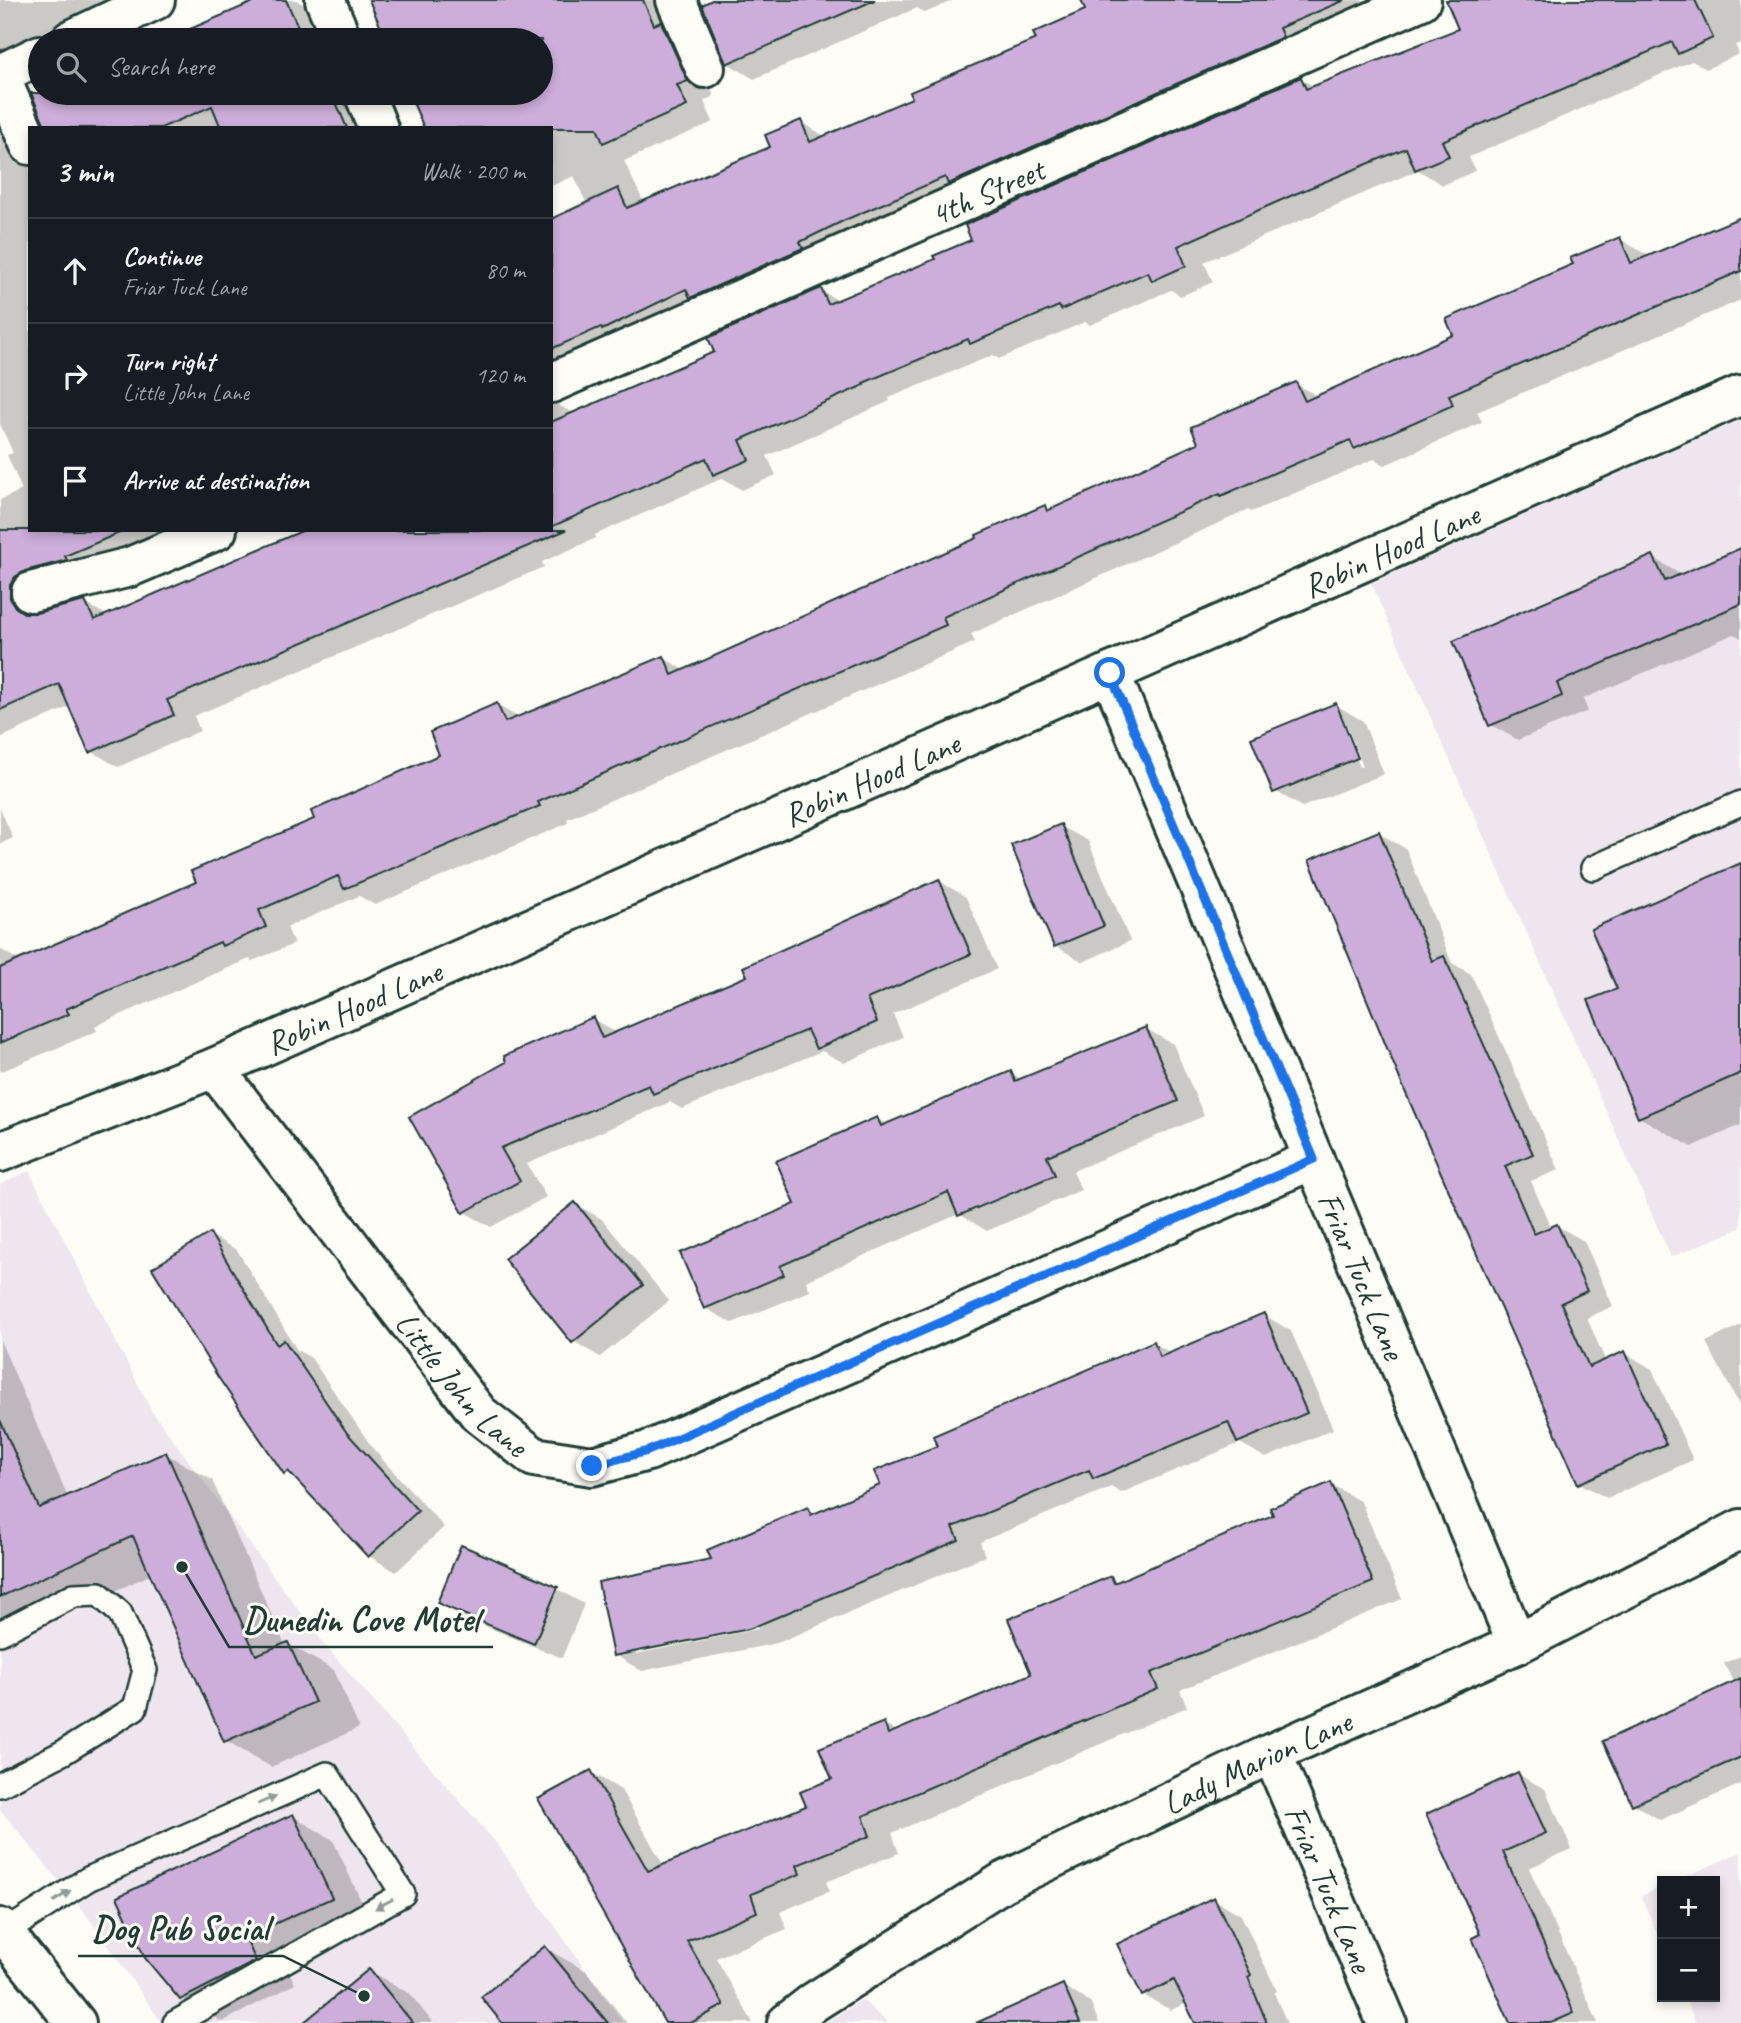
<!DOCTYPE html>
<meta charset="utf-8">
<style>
:root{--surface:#171b24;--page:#20242c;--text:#f1f3f6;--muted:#9ea1a6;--line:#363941}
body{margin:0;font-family:Caveat,sans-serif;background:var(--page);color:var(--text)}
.controls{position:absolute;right:21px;bottom:21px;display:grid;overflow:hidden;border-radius:0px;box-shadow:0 4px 10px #0003}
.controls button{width:63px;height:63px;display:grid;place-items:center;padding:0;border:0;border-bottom:2px solid var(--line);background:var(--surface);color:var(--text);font:35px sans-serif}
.stop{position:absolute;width:21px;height:21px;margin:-16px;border:5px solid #1a73e8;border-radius:50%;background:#fff}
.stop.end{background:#1a73e8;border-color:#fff;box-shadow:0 2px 7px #0008}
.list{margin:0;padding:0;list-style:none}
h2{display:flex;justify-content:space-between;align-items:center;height:91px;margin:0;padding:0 28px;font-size:30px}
h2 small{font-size:23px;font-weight:400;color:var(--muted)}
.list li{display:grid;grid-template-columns:46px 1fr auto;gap:21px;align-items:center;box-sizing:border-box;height:105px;padding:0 28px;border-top:2px solid var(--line)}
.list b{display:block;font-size:26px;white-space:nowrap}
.list p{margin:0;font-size:23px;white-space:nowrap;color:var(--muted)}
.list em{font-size:23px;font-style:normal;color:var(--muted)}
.icon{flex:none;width:38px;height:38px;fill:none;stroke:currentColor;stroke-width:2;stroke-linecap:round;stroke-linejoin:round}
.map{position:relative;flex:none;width:1741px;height:2023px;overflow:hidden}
.search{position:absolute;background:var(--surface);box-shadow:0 4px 10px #0003;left:28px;top:28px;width:525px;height:77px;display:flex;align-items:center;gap:18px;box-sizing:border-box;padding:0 24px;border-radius:38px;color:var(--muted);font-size:26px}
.panel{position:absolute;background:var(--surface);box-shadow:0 4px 10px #0003;left:28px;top:126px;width:525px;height:406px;border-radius:0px}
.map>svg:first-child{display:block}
.built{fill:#efe5ee}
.shadow{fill:#0003;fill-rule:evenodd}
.building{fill:#cdaeda;stroke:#1f3d34;stroke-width:2}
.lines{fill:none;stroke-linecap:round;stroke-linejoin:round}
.service-casing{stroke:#1f3d34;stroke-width:28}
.minor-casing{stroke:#1f3d34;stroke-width:44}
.secondary-casing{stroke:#1f3d34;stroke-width:44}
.service{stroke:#fdfcf7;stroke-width:23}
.minor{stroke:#fdfcf7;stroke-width:38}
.secondary{stroke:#fdfcf7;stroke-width:38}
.oneway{fill:#8e9c96}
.route{stroke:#1a73e8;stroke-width:9}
.labels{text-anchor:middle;stroke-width:6;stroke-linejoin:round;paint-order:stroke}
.street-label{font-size:33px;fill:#1f3d34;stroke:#fdfcf7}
.leader{fill:none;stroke:#1f3d34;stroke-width:2.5}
.callout-dot{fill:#1f3d34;stroke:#fdfcf7;stroke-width:2.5}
.callout-label{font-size:35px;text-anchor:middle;font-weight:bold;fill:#1f3d34;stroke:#fdfcf7;stroke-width:6;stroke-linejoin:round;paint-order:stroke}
</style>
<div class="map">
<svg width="1741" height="2023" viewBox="0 0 1741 2023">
<rect width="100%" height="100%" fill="#fdfcf7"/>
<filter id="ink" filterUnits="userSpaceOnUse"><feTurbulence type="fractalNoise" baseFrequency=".0143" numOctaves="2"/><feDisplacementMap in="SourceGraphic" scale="14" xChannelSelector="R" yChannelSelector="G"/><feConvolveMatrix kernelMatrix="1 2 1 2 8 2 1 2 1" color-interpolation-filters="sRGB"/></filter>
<g filter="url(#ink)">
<!-- built -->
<g class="built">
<polygon points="1741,420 1741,1228 1671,1257 1371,583"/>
<polygon points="29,1171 151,1410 323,1643 497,1844 623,2023 162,2023 86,1914 0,1809 0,1185"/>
<polygon points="1741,1852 1741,2023 1696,2023 1685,1997 1715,1997 1715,1881 1675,1881"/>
<polygon points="1662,1887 1662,1944 1641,1896"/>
<polygon points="862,2000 888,2023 825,2023 829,2020"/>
</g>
<!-- shadow -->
<g class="shadow">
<polygon points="0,0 119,0 68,31 0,61"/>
<polygon points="263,0 296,0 309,8 323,40 171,40"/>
<polygon points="370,0 663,0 689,40 714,96 704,101 713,122 624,161 644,203 772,148 801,122 826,137 914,99 1038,40 1099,0 1390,0 556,396 558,405 575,414 716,353 820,290 839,301 973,241 1301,79 1315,87 1461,30 1515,0 1741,0 1741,43 1735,45 1739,54 1706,69 1692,61 1469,157 1475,171 1443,185 1418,170 1204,262 1213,282 1181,296 1171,290 1090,325 1085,322 999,359 993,355 889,398 890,401 767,456 776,475 742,490 723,478 595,535 596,538 542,562 544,567 194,716 200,731 118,767 91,751 71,706 0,738 0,500 22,490 7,455 13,453 0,424 0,126 23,139 30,152 30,530 190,530 37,602 37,613 85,603 108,616 551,530 551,241 595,222 574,176 551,186 551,128 423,128 409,93 541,93 541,40 387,40"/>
<polygon points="717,0 954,0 925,13 917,8 754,79 727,63"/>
<polygon points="53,93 347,93 366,128 47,128 55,98"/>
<polygon points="1741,218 1741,300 1477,412 1482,422 1385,465 1374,459 1251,512 1248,510 971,634 975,642 567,819 568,823 375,905 359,896 287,927 294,944 252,961 249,959 95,1026 97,1031 0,1072 0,949 20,961 198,883 442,756 497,705 519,718 664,658 686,671 1044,507 1051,511 1200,444 1296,384 1319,397 1455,336 1620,239 1649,256"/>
<polygon points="1741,548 1741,638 1734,634 1583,699 1588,711 1518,740 1491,725 1653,557 1681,575"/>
<path d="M1336,705L1363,721L1384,774L1302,807L1275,791ZM1343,726H1347L1363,766L1360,767Z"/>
<polygon points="0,808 13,838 0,844"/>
<polygon points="1061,826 1088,841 1130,941 1083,962 1055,946"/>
<polygon points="1379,833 1406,849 1452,963 1471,974 1559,1170 1531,1181 1551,1228 1557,1226 1584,1241 1613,1306 1587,1318 1606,1362 1625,1353 1652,1369 1693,1460 1607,1498 1579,1483"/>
<polygon points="1741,865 1741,1125 1692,1147 1639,1117 1619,990"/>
<polygon points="939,881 966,897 997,969 893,1014 903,1037 844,1063 822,1051 682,1109 670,1102 527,1164 546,1197 491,1227 464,1212 412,1117 593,1019 617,1033 749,977"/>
<polygon points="1146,1029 1173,1044 1204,1116 1073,1171 1081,1190 987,1231 959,1214 806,1281 810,1291 732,1323 705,1308 877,1119 888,1125 1011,1073 1023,1080"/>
<polygon points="575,1204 602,1219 669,1301 600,1357 573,1341"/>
<polygon points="210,1235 237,1250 297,1350 311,1358 374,1450 444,1527 396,1572 369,1556 300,1481 285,1472"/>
<path d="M1264,1315L1291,1331L1333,1429L1266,1458L1240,1443L1121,1493L1111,1487L980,1542L985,1556L777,1643L642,1671L615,1655L713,1561L807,1509L817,1514L883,1486L940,1447L1154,1343L1172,1354ZM757,1625L758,1629L636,1654V1650Z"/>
<polygon points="1741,1325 1741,1408 1706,1342"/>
<polygon points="0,1340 68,1497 166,1454 212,1480 285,1645 288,1644 334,1670 359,1728 271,1767 225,1740 152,1574 0,1644"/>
<polygon points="1331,1484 1361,1502 1402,1599 1180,1690 1187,1707 892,1833 899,1853 826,1882 830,1891 780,1912 787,1929 716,1958 753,2023 667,2023 591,1772 621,1790 664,1866 808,1807 883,1724 898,1732 1033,1675 1111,1578 1118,1583 1276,1516"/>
<polygon points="462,1547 557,1589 584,1604 562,1658 466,1618 439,1602"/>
<polygon points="1741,1656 1741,1784 1660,1820 1633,1804 1734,1684 1724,1663"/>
<polygon points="1518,1774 1545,1789 1572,1849 1529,1868 1598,2023 1512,2023 1483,1935"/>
<polygon points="293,1816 333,1840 371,1922 284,1961 295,1984 222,2022 181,1998"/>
<polygon points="1214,1899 1241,1915 1277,1991 1274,1993 1287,2023 1202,2023 1187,2003 1171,2010 1143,1995"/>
<polygon points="545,1948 586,1971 627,2023 504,2023"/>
<polygon points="370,1971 410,1994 433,2023 306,2023"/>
<polygon points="1063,1986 1090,2002 1099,2023 980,2023"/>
</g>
<!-- building -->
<g class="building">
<polygon points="258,0 286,0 304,40 195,40 190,29"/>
<polygon points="369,0 643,0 654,25 661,22 688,81 677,85 687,106 603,143 597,128 424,128 409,93 541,93 541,40 386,40"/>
<polygon points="712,0 875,0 726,64 702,5"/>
<polygon points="1081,0 1345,0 1279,28 1283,37 948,184 945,177 845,220 800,242 803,248 690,298 686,289 602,330 601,327 551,349 551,219 618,188 627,208 770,147 765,135 801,120 810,142 912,98 910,92 1036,39 1033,33 1085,10"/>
<polygon points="1446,0 1695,0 1713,38 1678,54 1672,42 1442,141 1449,156 1415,170 1406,148 1295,194 1178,246 1186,266 1152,281 1148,272 1061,310 1059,306 970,344 968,339 863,383 864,385 740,440 749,460 713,475 706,458 551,527 551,422 714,352 708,338 821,288 828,304 935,259 933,256 971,240 965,225 1301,77 1306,89 1458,29"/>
<polygon points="31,93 332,93 347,128 221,128 212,106 161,128 46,128"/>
<polygon points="1741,217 1741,271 1449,395 1453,405 1354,449 1350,440 1221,496 1220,494 943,617 946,625 538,802 540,806 344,889 338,876 259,910 266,927 222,946 220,942 66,1009 69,1014 0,1043 0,968 196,882 191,871 314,819 311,811 439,755 430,732 497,703 505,722 664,656 672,675 977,538 976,535 1045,505 1047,511 1198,443 1191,427 1296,382 1305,401 1453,335 1446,319 1573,264 1570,258 1620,237 1631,263"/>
<polygon points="0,530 126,530 65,556 67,560 25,571 15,577 10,585 10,598 15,607 24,613 36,613 85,601 94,620 304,530 566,530 167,700 174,715 89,753 59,684 0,710"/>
<polygon points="1741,548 1741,604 1557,683 1562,696 1489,726 1453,641 1653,555 1665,581"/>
<polygon points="1336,703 1358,758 1273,793 1251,738"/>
<polygon points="1061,824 1104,926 1054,947 1011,845"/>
<polygon points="1379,831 1432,961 1444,956 1533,1154 1505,1166 1534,1234 1557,1224 1587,1291 1561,1303 1589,1367 1625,1351 1666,1444 1578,1484 1404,1089 1309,860"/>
<polygon points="1741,863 1741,1073 1638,1118 1588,1000 1617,989 1591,929"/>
<polygon points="939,879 971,954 867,999 877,1022 816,1049 807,1030 653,1094 649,1085 501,1148 520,1181 463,1213 409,1117 506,1062 504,1056 593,1017 602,1038 747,976 743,967"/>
<polygon points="1146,1027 1178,1101 1047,1156 1055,1175 958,1216 948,1192 780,1266 784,1275 704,1309 680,1253 795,1204 776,1161 877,1117 881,1126 1011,1071 1015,1081"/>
<polygon points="575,1202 643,1285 572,1343 504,1259"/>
<polygon points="210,1233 277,1345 284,1340 347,1433 418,1511 368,1557 288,1471 284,1474 218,1377 152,1268"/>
<polygon points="1264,1313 1307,1413 1237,1443 1228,1422 1093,1479 1089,1470 953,1527 959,1540 749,1629 613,1656 598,1582 711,1559 707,1550 808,1507 811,1515 880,1485 874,1471 937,1446 933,1436 1154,1341 1160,1357"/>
<polygon points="0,1420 39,1508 166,1452 256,1655 288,1642 315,1702 224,1742 133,1536 0,1597"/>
<polygon points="1331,1482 1373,1582 1151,1673 1158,1689 863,1816 870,1836 797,1865 800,1874 751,1894 757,1912 687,1941 724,2005 691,2023 665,2023 538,1799 591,1770 648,1871 806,1806 800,1792 832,1779 819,1748 884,1722 888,1734 1031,1674 1008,1619 1111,1576 1114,1583 1273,1515 1270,1508"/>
<polygon points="461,1545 558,1587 534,1644 437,1603"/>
<polygon points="1741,1678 1741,1757 1632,1805 1603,1741"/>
<polygon points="1518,1772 1546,1833 1503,1852 1574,2013 1551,2023 1510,2023 1472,1938 1480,1934 1426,1814"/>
<polygon points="293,1814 332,1898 245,1937 256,1961 180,2000 145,1958 117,1897"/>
<polygon points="1214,1897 1251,1975 1248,1977 1267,2023 1195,2023 1174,1980 1142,1996 1117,1944"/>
<polygon points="545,1946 608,2023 502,2023 481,1997"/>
<polygon points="369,1969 413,2023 303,2023"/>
<polygon points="1063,1984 1080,2023 976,2023"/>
</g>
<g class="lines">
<!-- service casing -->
<g class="service-casing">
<g id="service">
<polyline points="1593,868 1741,803"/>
<polyline points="0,1633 74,1595 99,1594 120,1613 145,1670 135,1708 64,1752 0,1785"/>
<polyline points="4,1933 88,1879 327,1774 403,1894 175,2023"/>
</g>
</g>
<!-- minor casing -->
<g class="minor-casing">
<g id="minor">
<polyline points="325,0 342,40"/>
<polyline points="676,0 705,68"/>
<polyline points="71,40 155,0"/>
<polyline points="0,74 40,55"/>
<polyline points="0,77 30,145"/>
<polyline points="364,93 378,128"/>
<path id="s1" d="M551,383L1421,0"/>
<polyline points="31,592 130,567 217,530"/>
<path id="s2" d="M1110,673L1517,1644"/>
<path id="s3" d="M214,1068L479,1414L534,1457L592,1466L648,1451L1314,1159"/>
<path id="s4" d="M0,1152L214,1068L1741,395"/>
<path id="s5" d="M1272,1753L1387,2023"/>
<path id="s6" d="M787,2023L814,2002L1003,1882L1272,1753L1517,1644L1741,1529"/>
</g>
</g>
<!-- secondary casing -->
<g class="secondary-casing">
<polyline id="secondary" points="0,1928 76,2023"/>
</g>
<!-- service -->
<use href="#service" class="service"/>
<!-- minor -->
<use href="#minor" class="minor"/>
<!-- secondary -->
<use href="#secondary" class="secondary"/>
</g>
<!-- one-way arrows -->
<defs><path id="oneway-solid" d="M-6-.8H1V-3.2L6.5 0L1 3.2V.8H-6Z" transform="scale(1.75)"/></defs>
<g class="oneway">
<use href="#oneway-solid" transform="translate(267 1800) rotate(-24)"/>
<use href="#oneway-solid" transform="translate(62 1896) rotate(-33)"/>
<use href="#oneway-solid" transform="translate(384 1904) rotate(151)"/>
</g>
</g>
<g class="lines" filter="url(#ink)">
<!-- route -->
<polyline class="route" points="592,1466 648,1451 1314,1159 1110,673"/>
</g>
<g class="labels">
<!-- street labels -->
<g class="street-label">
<text dy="12" stroke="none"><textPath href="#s1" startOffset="476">4th Street</textPath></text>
<text dy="12" stroke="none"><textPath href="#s4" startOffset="1516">Robin Hood Lane</textPath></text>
<text dy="12" stroke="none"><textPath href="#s4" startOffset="948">Robin Hood Lane</textPath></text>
<text dy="12" stroke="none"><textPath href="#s4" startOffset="382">Robin Hood Lane</textPath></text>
<text dy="12" stroke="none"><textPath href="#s2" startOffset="653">Friar Tuck Lane</textPath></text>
<text dy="12" stroke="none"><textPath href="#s3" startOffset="402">Little John Lane</textPath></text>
<text dy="12" stroke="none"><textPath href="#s6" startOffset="539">Lady Marion Lane</textPath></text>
<text dy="12" stroke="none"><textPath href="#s5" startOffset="147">Friar Tuck Lane</textPath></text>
</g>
</g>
<!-- callouts -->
<path class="leader" d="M182 1567L229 1647H493M364 1996L283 1956H78"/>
<g class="callout-dot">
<circle cx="182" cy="1567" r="7"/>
<circle cx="364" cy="1996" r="7"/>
</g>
<g class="callout-label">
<text x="361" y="1631">Dunedin Cove Motel</text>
<text x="180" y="1940">Dog Pub Social</text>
</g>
</svg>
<div class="controls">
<button>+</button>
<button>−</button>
</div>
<div class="stop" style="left:1110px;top:673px"></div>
<div class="stop end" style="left:592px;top:1466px"></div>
<div class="search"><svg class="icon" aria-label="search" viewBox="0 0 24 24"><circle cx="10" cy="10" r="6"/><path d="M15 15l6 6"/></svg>Search here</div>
<section class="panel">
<h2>3 min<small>Walk · 200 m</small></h2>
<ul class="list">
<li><svg class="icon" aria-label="ahead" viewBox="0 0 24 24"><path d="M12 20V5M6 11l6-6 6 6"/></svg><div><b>Continue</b><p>Friar Tuck Lane</p></div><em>80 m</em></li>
<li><svg class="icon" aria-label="right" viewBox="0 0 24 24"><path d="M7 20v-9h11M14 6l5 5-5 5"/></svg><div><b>Turn right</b><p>Little John Lane</p></div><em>120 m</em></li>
<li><svg class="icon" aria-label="arrive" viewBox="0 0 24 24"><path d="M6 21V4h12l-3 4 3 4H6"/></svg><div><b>Arrive at destination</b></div></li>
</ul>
</section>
</div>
